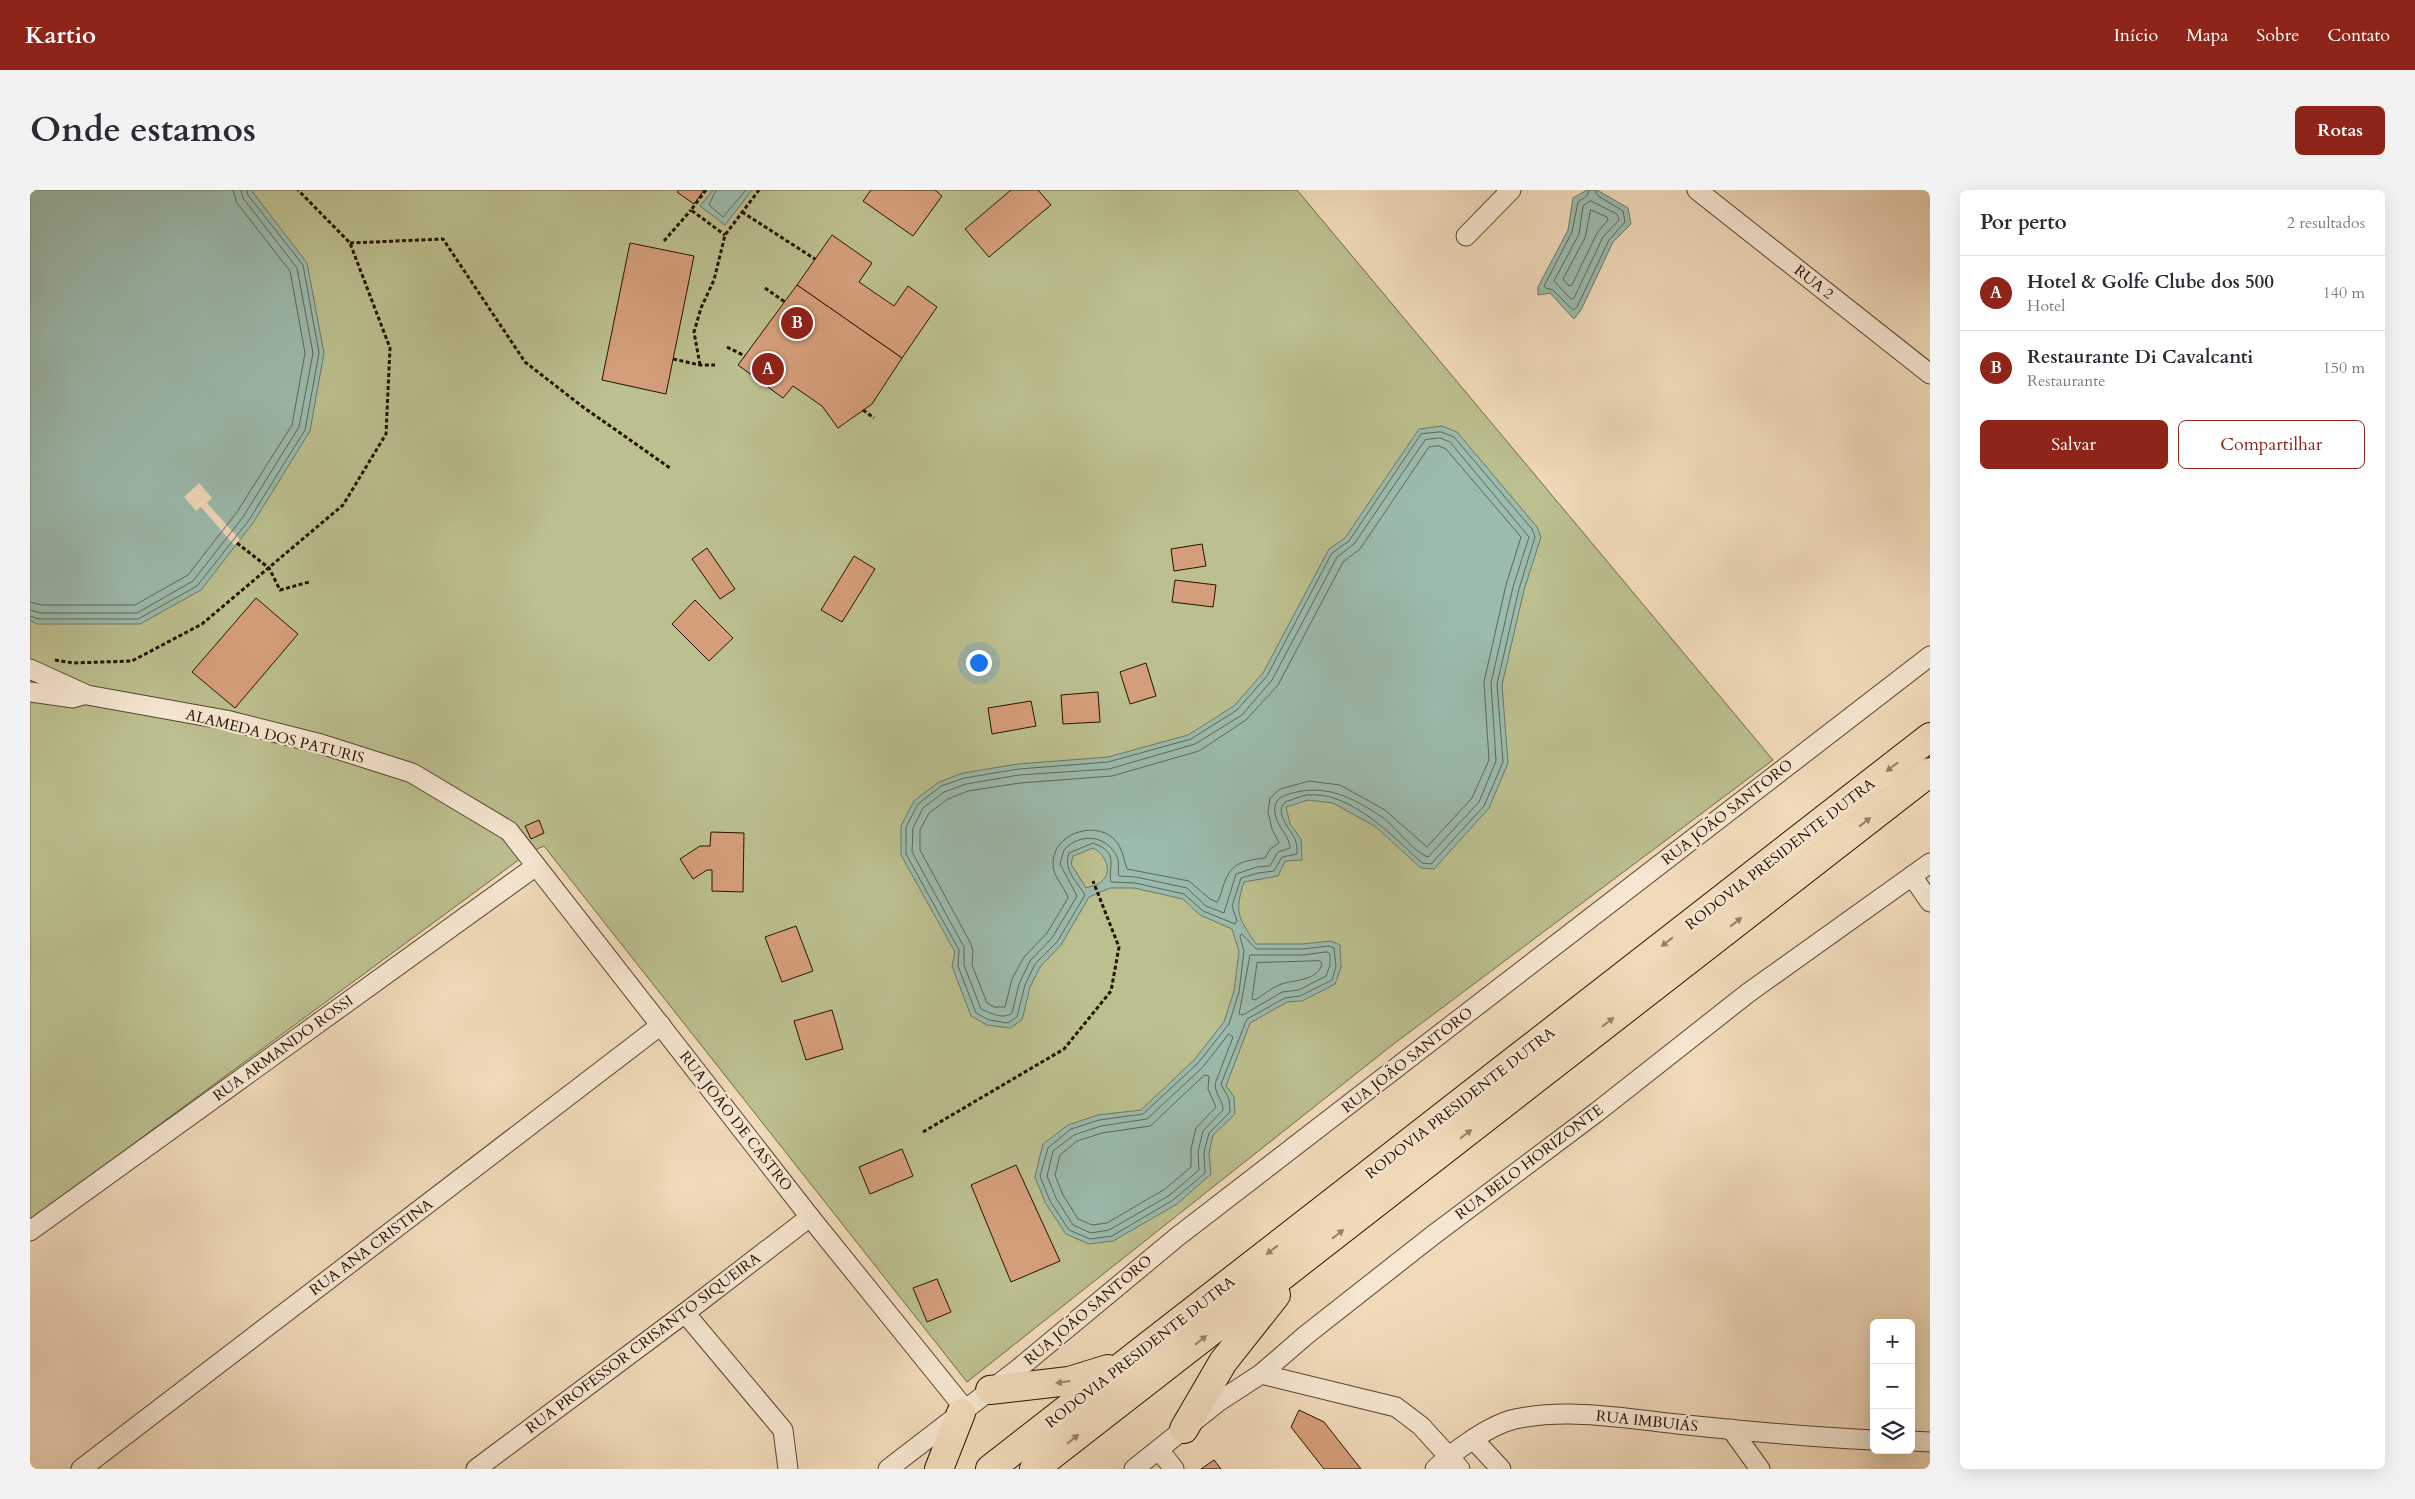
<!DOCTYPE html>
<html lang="pt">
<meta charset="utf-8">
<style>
:root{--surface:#fff;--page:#f2f2f3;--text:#2b2b33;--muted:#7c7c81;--line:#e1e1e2;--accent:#8f2418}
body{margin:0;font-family:Cardo,serif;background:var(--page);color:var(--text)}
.controls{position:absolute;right:15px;bottom:15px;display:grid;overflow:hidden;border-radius:8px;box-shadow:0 5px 20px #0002}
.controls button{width:45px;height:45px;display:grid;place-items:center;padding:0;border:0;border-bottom:1px solid var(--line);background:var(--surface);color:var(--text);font:25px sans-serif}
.you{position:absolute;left:948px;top:472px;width:18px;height:18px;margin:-12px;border:4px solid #fff;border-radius:50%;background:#1a73e8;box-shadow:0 0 0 8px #1a73e833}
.badge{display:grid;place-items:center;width:32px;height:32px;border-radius:50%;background:var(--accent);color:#fff;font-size:16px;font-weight:700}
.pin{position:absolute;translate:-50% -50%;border:2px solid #fff;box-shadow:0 1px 5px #0006}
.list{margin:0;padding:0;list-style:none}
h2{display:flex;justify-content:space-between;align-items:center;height:65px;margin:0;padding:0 20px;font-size:21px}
h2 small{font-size:16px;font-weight:400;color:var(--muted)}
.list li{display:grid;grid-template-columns:32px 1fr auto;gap:15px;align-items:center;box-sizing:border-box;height:75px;padding:0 20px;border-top:1px solid var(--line)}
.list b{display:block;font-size:19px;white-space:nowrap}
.list p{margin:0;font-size:16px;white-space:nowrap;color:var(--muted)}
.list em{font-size:16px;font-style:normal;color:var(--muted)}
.actions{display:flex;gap:10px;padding:15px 20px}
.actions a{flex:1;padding:11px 0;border:1px solid var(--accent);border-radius:8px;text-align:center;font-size:18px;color:var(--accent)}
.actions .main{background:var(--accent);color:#fff}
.icon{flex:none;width:28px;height:28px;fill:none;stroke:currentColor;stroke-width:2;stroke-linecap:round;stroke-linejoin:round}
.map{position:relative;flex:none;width:1900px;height:1279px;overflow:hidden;border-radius:8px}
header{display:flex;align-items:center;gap:30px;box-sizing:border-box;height:70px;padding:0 25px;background:var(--accent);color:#fff}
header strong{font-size:24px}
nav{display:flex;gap:28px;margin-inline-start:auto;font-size:18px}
.intro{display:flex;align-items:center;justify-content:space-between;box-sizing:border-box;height:120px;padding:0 30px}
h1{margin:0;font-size:35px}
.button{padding:12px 22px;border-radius:8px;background:var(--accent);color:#fff;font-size:18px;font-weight:700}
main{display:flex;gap:30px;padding:0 30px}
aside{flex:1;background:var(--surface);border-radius:8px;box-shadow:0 5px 20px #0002}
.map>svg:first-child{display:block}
.green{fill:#bcbf8e;stroke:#706847}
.water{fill:#9bbbad;stroke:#6c7768;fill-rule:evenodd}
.pier{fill:#f1daba}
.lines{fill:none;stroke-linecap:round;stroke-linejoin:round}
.shore{stroke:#606656;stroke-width:1}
.building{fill:#d59e7a;stroke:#251200}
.minor-casing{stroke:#58442e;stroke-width:21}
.highway-casing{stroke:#251200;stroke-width:30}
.path{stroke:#251200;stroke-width:3;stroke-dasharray:4 2.5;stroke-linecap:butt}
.minor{stroke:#f6e7d2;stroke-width:19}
.highway{stroke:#f1daba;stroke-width:28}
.oneway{fill:#958066}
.labels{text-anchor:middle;stroke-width:4.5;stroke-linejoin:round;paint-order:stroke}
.street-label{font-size:15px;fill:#251200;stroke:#f6e7d2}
</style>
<header>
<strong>Kartio</strong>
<nav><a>Início</a><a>Mapa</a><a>Sobre</a><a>Contato</a></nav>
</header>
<div class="intro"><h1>Onde estamos</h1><a class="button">Rotas</a></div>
<main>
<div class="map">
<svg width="1900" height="1279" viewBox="0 0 1900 1279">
<rect width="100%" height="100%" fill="#f1daba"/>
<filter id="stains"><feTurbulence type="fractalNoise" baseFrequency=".004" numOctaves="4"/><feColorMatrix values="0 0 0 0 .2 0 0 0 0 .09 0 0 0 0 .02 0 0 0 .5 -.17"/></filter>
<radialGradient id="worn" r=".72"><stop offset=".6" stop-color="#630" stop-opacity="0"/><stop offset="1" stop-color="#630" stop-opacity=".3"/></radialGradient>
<!-- green -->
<polygon class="green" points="0,0 1267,0 1743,570 1361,856 937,1192 514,656 498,663 0,1030"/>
<!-- water -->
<g class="water">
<polygon points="0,0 221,0 277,73 294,163 280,241 223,333 171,400 110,434 7,434 0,430"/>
<polygon points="683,0 722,0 695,35 670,16"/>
<polygon points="1557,0 1567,0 1598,18 1601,34 1583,52 1551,120 1544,129 1520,103 1508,105 1508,97 1538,40 1543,8"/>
<path d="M1412,236L1427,242L1507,337L1511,347L1494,400L1472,495L1478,573L1459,618L1404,679L1391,678L1346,637L1303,613L1278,610L1256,617L1260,634L1271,649L1272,670L1255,671L1248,686L1214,692C1204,723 1208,727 1226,754H1272L1301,751L1310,755L1311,777L1305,794L1272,811L1257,812L1220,833L1196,896L1204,907L1205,924L1183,945L1179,963L1181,984L1147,1014L1083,1051L1059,1054L1036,1044L1016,1014L1005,987L1013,954L1038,935L1068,925L1111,920L1164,870L1194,832L1204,801L1209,761L1202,739L1170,725L1153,709L1104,698H1080L1059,707L1031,755L1010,777L1000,797L992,830L980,838L957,835L941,826L922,776L925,762L871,665V636L884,611L909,592L933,583L988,574L1078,567L1158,545L1204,516L1233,483L1299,359L1315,348L1389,239ZM1063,658C1075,664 1084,681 1071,692C1068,695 1061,696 1056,698L1041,674L1043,666Z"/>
</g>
<!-- pier -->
<polygon class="pier" points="169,293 182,308 177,313 210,350 204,355 171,317 166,321 154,307"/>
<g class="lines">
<!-- shore -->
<g class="shore">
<polyline points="686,0 679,15 693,27 716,0"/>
<polyline points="1559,0 1557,6 1548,12 1542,42 1514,96 1516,98 1523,100 1543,120 1547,117 1579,50 1595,32 1593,21 1568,6 1565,0"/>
<polygon points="1561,11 1587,24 1589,30 1573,47 1544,108 1541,109 1524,91 1549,44 1553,16"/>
<polygon points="1561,20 1577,27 1578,30 1567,43 1542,95 1539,96 1533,89 1555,48"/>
<path d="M1411,242L1424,247L1502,339L1505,347L1489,399L1467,494L1473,572L1454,616L1401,674L1392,673C1364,647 1319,600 1277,605C1270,606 1262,610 1255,612C1243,624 1263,641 1266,652C1267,655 1267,660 1267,664L1252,667L1244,681L1228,683L1211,688L1202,716L1207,731L1205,734L1173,721L1154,704L1105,693L1081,692C1077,677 1091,663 1063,653L1039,663C1033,681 1047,691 1055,705L1027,752L1005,774L995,795L987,827L978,833L959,830L946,823L928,776L929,760L876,664V637L888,614L911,596L934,588L989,579L1078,572L1161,549L1207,520L1237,486L1302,363L1319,351L1391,244Z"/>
<path d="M1410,248L1420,252L1499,347L1483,397L1461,493L1466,571L1449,612L1398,667C1383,662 1366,637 1352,627C1322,607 1295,593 1259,604C1253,606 1247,608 1245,616C1242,633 1260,645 1260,658L1248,662L1240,676L1227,677L1206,684L1194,723L1176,716L1157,698L1106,687L1089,686C1087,680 1090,673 1087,667C1077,645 1050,642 1034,660L1030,674L1047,706L1022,748L1000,771L989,794L982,823C973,830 960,823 951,819L934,775V757L882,662L883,638L893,618L914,602L936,594L989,585L1079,579L1165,554L1212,525L1242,490L1307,367L1324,354L1395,250Z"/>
<path d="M1409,256L1416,259L1491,347L1476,395L1454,492L1459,570L1442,608L1397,657L1355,620L1310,595L1279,591L1250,599L1240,608L1238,622L1242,639L1249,653L1240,659L1235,668C1211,671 1200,673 1193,697C1191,703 1190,708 1187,712L1180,709L1159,691L1097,679C1093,668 1093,657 1083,648C1062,630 1023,645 1023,673C1022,686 1035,697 1038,708L1017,743L994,767L982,789L975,817H964L957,813L942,775L943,761L941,754L890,660V640L899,623L918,609L938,601L990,593L1082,586L1169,561L1216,530L1248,495L1313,372L1330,359L1399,257Z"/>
<polyline points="0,412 12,415 105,415 158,385 207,322 262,235 275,163 260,81 207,13 203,0"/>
<polyline points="0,420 11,423 107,423 163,391 213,327 269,237 283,163 267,78 213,8 211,0"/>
<polyline points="0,426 9,429 108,429 167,396 219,330 275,240 289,163 273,75 218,5 217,0"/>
<polygon points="1212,744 1226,759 1273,759 1299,756 1304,758 1306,776 1302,790 1270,806 1255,808 1217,829 1191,894 1199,909 1200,922 1179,943 1174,962 1175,983 1143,1010 1082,1046 1060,1049 1039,1040 1020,1011 1010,986 1018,958 1041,939 1069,930 1113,924 1168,873 1199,834 1209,802 1214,761 1210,747"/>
<polygon points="1297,762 1300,764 1300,775 1296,786 1269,800 1252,802 1213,825 1209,824 1220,765 1273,765"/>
<path d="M1290,771L1292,774C1287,792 1263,789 1249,795C1240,799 1233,805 1225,810L1222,809L1227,773Z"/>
<path d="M1199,844L1203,847L1185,894C1185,904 1193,910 1193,920L1173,941L1168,962L1169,980L1140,1005L1079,1040L1061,1043L1043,1035L1026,1008L1017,986L1023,961L1044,945L1071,936L1117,929L1172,878Z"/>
<polygon points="1175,885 1179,886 1178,899 1186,917 1166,938 1161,959 1161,977 1135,999 1077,1033 1062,1035 1048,1029 1033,1005 1025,985 1030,965 1047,951 1072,943 1120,936"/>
</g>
</g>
<!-- building -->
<g class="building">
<polygon points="649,0 674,0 664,14 647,2"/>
<polygon points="841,0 905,0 912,6 883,46 833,11"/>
<polygon points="981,0 1008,0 1021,15 959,67 935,39"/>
<polygon points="802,45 842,73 829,92 864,116 878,96 907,117 872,168 767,95"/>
<polygon points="600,53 664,66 636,204 572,190"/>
<polygon points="767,95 872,168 842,214 808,238 792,216 763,196 753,208 708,175"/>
<polygon points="1172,354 1176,376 1144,381 1141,359"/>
<polygon points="677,358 705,399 690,409 662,369"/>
<polygon points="824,366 845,379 812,432 791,420"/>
<polygon points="1145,390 1186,395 1183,417 1142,412"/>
<polygon points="226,408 268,444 205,518 162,482"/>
<polygon points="665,410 703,448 679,471 642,434"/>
<polygon points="1116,473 1126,506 1100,514 1090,482"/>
<polygon points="1068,502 1070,532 1033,534 1031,505"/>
<polygon points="1001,511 1006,536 962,544 958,518"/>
<polygon points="509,630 514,643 501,649 495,636"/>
<polygon points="681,642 714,643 713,702 682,701 682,680 677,680 663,689 650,669 670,656 680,656"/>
<polygon points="766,736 783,781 752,792 735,747"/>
<polygon points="802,820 813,859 776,870 764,831"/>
<polygon points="872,959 883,986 840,1004 829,977"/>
<polygon points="986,975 1030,1071 981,1092 941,995"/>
<polygon points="907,1089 921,1122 897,1132 883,1098"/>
<polygon points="1269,1220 1294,1232 1331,1279 1294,1279 1261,1237"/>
<polygon points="1184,1270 1191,1279 1171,1279"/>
</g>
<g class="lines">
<!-- minor casing -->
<g class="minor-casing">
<g id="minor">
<polyline points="1667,0 1900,184"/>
<polyline points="1436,46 1481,0"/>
<polyline points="0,479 57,505 196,530 291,554 382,583 479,641 780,1027 935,1219"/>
<polyline points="0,502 43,508 53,505"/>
<polyline points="1882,686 1900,712"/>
<polyline points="0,1041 506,676"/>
<polyline points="655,1123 753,1240 758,1279"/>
<polyline points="1231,1184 1366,1217 1391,1236 1430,1279"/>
<polyline points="1701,1239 1730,1279"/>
<polyline points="1443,1249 1471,1279"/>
<polyline points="1881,1251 1900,1252"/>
<polyline points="1129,1260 1144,1279"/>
<polyline points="51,1279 631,835"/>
<polyline points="446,1279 655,1123 780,1027"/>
<polyline points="858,1279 988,1179 1147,1047 1900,466"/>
<polyline points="1104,1279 1188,1212 1231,1184 1276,1145 1402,1046 1567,922 1718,803 1900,673"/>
<path d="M1405,1279C1424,1261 1459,1235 1485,1229C1538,1218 1594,1228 1647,1234C1713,1241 1778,1247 1844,1250"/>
</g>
</g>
<!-- highway casing -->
<g class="highway-casing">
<g id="highway">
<polyline points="960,1200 1039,1191 1078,1179"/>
<polyline points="1154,1239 1193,1172 1246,1105"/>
<polyline points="909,1279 931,1223"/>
<polyline points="960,1279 1900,547"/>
<polyline points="1004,1279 1900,582"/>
</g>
</g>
<!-- path -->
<g class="path">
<polyline points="676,0 661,20 695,45"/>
<polyline points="712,22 785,69"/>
<polyline points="634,51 661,20"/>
<polyline points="320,53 413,49 495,172 553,217 640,278"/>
<polyline points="735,98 755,112"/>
<polyline points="697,157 715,166"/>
<polyline points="643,169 670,175 685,175"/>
<polyline points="670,175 664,142 671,118 684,90 695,45 729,0"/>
<polyline points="833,220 844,228"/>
<polyline points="207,353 239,378 250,400 279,392"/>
<polyline points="25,470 43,473 102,471 172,434 313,315 356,244 360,158 320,53 268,0"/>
<polyline points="893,942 1034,859 1081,801 1089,757 1063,691"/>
</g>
<!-- minor -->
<use href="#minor" class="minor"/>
<!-- highway -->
<use href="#highway" class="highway"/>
</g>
<!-- one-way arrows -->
<defs><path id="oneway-solid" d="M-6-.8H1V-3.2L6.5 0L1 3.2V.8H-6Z" transform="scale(1.25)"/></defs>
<g class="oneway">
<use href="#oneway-solid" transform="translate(1862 577) rotate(142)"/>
<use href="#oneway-solid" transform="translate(1835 632) rotate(-38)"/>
<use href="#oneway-solid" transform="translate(1706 732) rotate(-38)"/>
<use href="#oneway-solid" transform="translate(1637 752) rotate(142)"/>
<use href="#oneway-solid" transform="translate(1578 832) rotate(-38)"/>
<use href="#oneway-solid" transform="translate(1436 944) rotate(-38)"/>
<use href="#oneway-solid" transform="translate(1308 1044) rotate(-38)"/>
<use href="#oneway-solid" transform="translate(1242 1060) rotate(142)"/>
<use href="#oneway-solid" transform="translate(1171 1150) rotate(-38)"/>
<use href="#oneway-solid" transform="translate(1033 1192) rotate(172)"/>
<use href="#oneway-solid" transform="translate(1043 1249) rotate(-38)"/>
</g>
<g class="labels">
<!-- street labels -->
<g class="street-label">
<text transform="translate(1784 92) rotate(38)" y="5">RUA 2</text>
<text transform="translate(245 546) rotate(14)" y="5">ALAMEDA DOS PATURIS</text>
<text transform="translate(1697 622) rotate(-38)" y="5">RUA JOÃO SANTORO</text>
<text transform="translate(1750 664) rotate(-38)" y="5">RODOVIA PRESIDENTE DUTRA</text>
<text transform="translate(253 858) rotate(-36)" y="5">RUA ARMANDO ROSSI</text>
<text transform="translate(1377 870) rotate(-38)" y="5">RUA JOÃO SANTORO</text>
<text transform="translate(1430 913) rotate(-38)" y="5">RODOVIA PRESIDENTE DUTRA</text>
<text transform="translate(706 931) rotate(52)" y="5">RUA JOÃO DE CASTRO</text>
<text transform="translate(1499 972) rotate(-37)" y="5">RUA BELO HORIZONTE</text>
<text transform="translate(341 1057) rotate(-37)" y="5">RUA ANA CRISTINA</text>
<text transform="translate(1058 1120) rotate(-40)" y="5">RUA JOÃO SANTORO</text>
<text transform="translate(613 1153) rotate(-37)" y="5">RUA PROFESSOR CRISANTO SIQUEIRA</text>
<text transform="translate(1110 1162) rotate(-38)" y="5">RODOVIA PRESIDENTE DUTRA</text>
<text transform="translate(1617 1231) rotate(6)" y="5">RUA IMBUIÁS</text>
</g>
</g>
<rect width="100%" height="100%" filter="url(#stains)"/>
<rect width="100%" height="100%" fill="url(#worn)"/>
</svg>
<div class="controls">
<button>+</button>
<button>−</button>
<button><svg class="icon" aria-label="layers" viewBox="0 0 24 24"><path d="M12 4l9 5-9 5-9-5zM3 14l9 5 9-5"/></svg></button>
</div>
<div class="you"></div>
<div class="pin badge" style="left:738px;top:179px">A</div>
<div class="pin badge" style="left:767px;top:133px">B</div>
</div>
<aside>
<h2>Por perto<small>2 resultados</small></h2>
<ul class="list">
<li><span class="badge">A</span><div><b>Hotel &amp; Golfe Clube dos 500</b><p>Hotel</p></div><em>140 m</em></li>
<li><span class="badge">B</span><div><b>Restaurante Di Cavalcanti</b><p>Restaurante</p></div><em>150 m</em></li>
</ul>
<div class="actions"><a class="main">Salvar</a><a>Compartilhar</a></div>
</aside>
</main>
